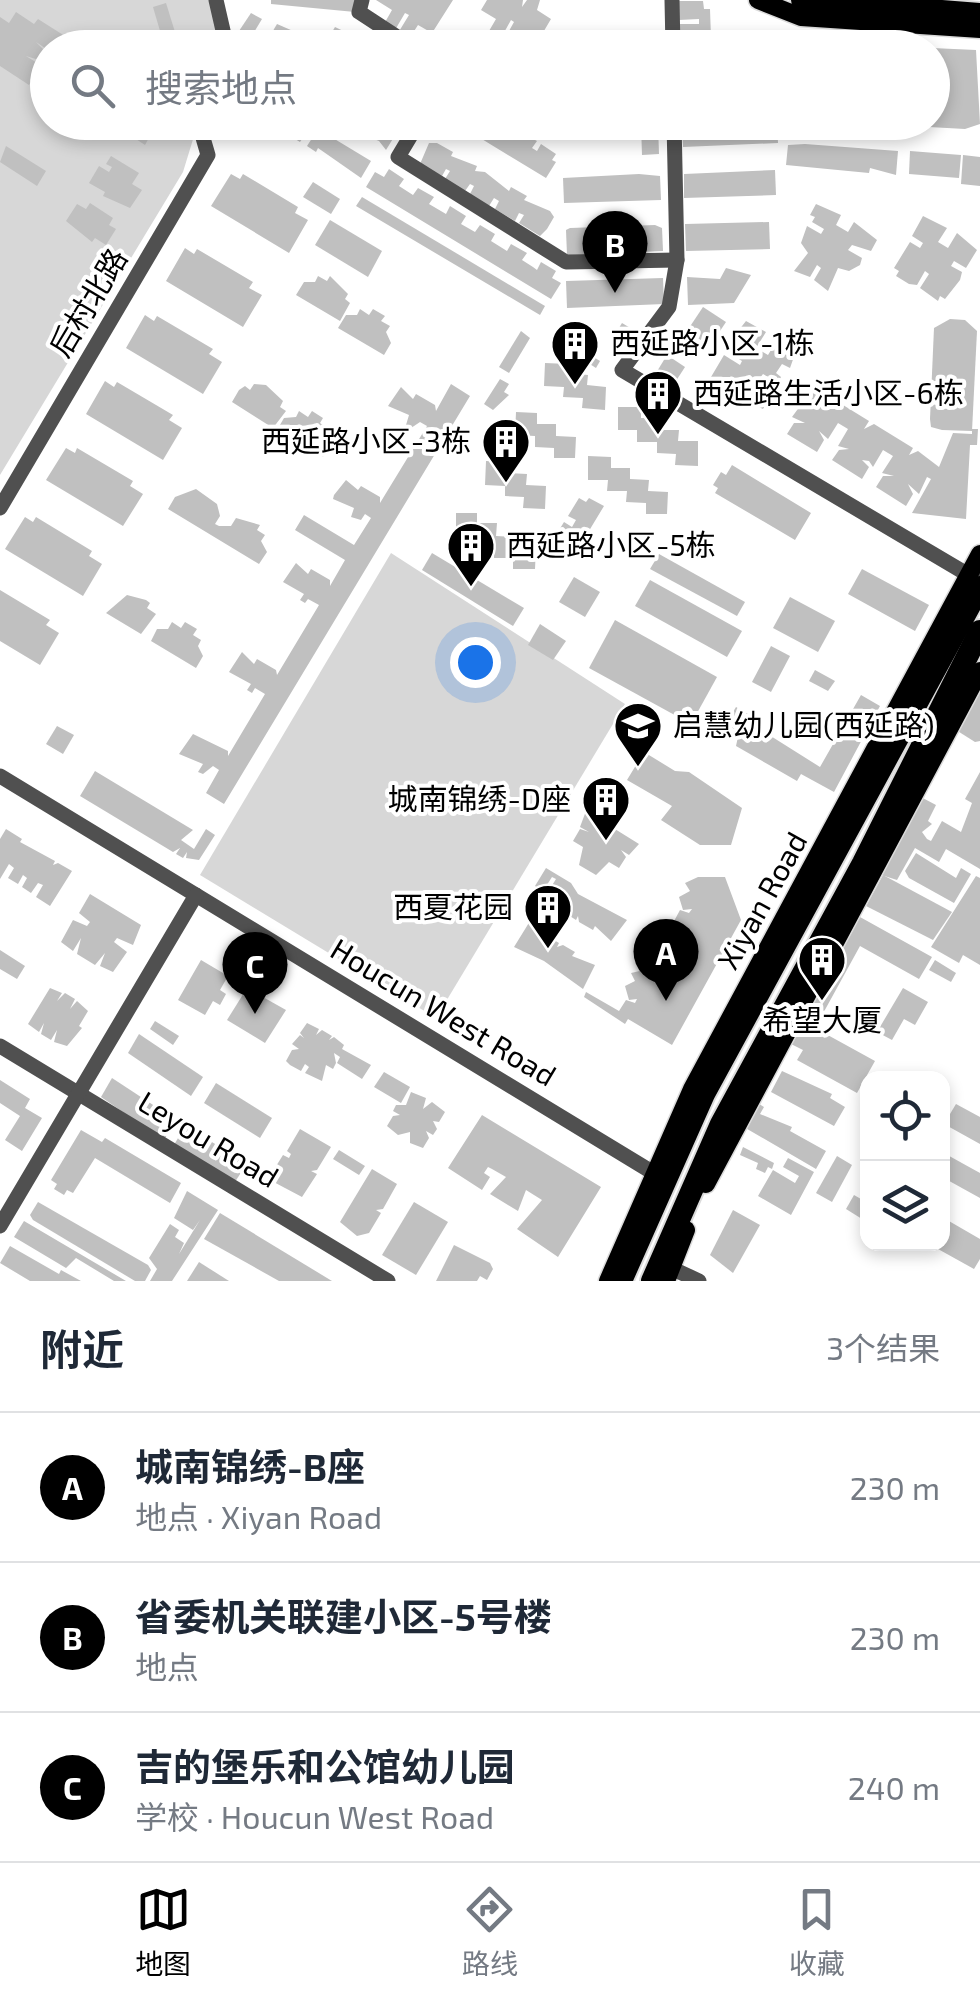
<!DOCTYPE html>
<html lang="zh">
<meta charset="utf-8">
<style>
:root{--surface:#fff;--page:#f6f6f7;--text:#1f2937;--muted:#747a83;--line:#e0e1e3;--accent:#000}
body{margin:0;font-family:"Exo 2","Noto Sans SC",sans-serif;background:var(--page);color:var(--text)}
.controls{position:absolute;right:30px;bottom:30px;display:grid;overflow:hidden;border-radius:20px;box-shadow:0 5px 15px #0003}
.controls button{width:90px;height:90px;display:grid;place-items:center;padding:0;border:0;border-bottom:2px solid var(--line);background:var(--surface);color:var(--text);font:50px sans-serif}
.you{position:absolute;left:475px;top:662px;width:35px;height:35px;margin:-25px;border:8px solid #fff;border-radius:50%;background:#1a73e8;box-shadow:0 0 0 15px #1a73e833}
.badge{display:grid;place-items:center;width:65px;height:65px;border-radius:50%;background:var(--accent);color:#fff;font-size:32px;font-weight:700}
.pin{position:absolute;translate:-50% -82px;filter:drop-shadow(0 2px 5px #0008)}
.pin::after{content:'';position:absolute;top:52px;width:35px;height:30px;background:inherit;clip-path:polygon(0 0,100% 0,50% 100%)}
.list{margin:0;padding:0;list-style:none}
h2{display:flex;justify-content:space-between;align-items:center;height:130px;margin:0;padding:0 40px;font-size:42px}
h2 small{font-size:32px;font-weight:400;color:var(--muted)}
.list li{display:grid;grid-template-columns:65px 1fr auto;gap:30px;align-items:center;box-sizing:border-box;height:150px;padding:0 40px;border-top:2px solid var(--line)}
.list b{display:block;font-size:38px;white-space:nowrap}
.list p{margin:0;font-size:32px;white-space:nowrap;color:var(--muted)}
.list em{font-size:32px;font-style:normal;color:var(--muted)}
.icon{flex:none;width:55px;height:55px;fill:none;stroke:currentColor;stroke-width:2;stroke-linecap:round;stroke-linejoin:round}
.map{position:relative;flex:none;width:980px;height:1281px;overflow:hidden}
.search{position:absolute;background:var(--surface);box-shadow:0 5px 15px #0003;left:30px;right:30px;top:30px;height:110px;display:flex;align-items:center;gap:25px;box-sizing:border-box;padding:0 35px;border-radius:55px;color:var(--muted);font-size:38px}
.sheet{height:580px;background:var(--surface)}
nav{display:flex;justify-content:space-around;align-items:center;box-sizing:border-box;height:140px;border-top:2px solid var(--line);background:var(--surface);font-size:28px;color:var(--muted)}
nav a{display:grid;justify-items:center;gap:5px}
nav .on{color:var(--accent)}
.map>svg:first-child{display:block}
.green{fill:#d7d7d7}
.building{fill:#c0c0c0}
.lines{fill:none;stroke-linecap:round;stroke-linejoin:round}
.major-casing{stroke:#dbdbdb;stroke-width:21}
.highway-casing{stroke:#dbdbdb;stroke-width:26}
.minor{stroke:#505050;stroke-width:15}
.major{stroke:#000;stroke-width:18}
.highway{stroke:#000;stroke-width:22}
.labels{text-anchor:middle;stroke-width:8;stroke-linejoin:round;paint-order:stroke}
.street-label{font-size:30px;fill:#000;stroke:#fff}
.poi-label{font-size:30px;fill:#000;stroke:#fff;text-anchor:start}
</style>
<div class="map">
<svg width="980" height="1281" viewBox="0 0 980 1281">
<rect width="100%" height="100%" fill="#fff"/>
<!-- green -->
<g class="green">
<polygon points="0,0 211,0 222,47 48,48 48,122 198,123 183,172 0,475"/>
<polygon points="391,553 625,704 436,1018 200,875"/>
</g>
<!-- building -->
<g class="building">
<polygon points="271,0 356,0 355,12 271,4"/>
<polygon points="376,0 453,0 432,33 418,25 409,39 398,33 409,15 405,13 395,30 384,24 392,10"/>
<polygon points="487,0 523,0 522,7 527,0 540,0 537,10 551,19 538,41 523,32 519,39 533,48 515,46 504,40 514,22 511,20 501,38 489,31 496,19 481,10"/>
<polygon points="678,1 703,1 704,9 710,9 711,38 699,38 699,44 716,43 716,48 679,48 679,24 699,24 699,19 679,20"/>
<polygon points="166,3 179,45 170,48 165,48 153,7"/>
<polygon points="16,12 34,24 38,19 68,38 61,48 48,50 36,42 45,51 39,60 26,56 42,66 29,85 0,66 0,17 9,23"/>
<polygon points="251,13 262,19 250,39 239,31"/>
<polygon points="277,24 300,34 305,40 301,48 276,46 267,41"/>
<polygon points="335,27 358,38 363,43 360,48 325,44"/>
<polygon points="799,39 883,45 883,48 799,48"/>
<polygon points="932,48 976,50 980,124 965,129 929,127 932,122"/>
<polygon points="110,122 152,122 146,131 151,134 145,145"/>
<polygon points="267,122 307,122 311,125 300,142"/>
<polygon points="365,122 386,122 397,132 386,150 379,141 359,133"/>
<polygon points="471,122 495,122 498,127 505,122 517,130 513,136 518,139 522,133 537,141 532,148 537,151 541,144 556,154 552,160 556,162 546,178 467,130"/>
<polygon points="777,122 778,143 683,147 682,123"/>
<polygon points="641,125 658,125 659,154 642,155"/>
<polygon points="318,129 371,161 361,178 318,148 316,152 307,146"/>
<polygon points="429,143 437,143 453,152 451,156 477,166 475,171 485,172 509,191 511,187 527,196 524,200 550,211 554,217 547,229 540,236 519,223 524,215 519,213 515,221 495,209 499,201 494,198 489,206 470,194 474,186 470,184 465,191 445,179 450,171 446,169 442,176 420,164"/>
<polygon points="805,144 898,151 896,175 870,168 869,173 786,165 788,145"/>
<polygon points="6,146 46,171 37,186 0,162"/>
<polygon points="910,151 961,155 959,178 909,174"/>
<polygon points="963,155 980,157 980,186 961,184"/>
<polygon points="111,156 139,173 132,184 142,190 130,208 103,196 105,192 89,183 99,166 109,172 112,167 106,164"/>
<polygon points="389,169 404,179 399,186 413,195 418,188 434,197 429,204 446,214 450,206 466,216 461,224 475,232 480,225 495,234 491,241 507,251 511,244 527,253 522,260 533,267 537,270 541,262 556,271 552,278 561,283 551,299 366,187 375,172 384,177"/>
<polygon points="775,170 776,195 684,198 684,174"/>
<polygon points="231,174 240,179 243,174 298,207 295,213 308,220 289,253 211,206"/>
<polygon points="639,174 660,176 661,200 564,203 563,178"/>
<polygon points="313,182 340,199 331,214 303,197"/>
<polygon points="362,197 545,306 540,315 356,206"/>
<polygon points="90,203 113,218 109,225 116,229 106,245 95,238 92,242 66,221 77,204 86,209"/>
<polygon points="816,204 841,215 836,225 848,232 854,222 877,240 871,251 852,245 848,250 862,258 860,265 849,271 838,268 828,291 814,280 821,268 817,265 810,277 794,271 808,253 801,243 807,226 821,234 824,229 812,222 815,217 810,215"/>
<polygon points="923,216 947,228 938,242 948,248 957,233 977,250 966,268 954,261 951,266 962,272 960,280 945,299 940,296 938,301 920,288 929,274 925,271 917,285 909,284 896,276 899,271 894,268 910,242 920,248 923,243 912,236"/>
<polygon points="330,220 382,251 368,277 315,245"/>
<polygon points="769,222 770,249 686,251 685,224"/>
<polygon points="655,225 662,228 663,251 567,255 566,230 570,228"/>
<polygon points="185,248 194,254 197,249 253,282 249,288 262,295 243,327 166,281"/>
<polygon points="726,268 751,275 734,303 688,305 687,277 720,279"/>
<polygon points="318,276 327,281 330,276 348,294 345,299 350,303 340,321 296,295 304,282 315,282"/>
<polygon points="663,278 664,304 567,308 566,281"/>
<polygon points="703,307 726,322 710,346 687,331"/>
<polygon points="360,309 369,315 373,309 385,316 381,321 390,326 386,332 391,343 384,355 338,328 346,315 357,315"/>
<polygon points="145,315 154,321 157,316 213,349 209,354 222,362 203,394 126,348"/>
<polygon points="950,319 965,320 977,331 972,431 942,430 931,427 930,419 934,328"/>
<polygon points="746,321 766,332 756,348 768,355 777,340 796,351 790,368 782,364 776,373 781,377 778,383 763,374 760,378 776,387 763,409 737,397 747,380 743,378 733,394 711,377 724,355 740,365 742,361 727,352 731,346 736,349 742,339 735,335"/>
<polygon points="622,323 642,335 631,353 611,341"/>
<polygon points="521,331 530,338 509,373 499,367"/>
<polygon points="564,339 600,361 596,368 560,345"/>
<polygon points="667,355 685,367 674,384 656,373"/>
<polygon points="545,363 568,364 568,373 588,375 587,385 606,387 605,410 582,408 583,398 563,397 564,387 544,386"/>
<polygon points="500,379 509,384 504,392 509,395 493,410 484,404"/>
<polygon points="105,381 114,387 117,382 173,415 169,420 182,428 163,460 86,414"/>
<polygon points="254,384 266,385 283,401 280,407 286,411 273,428 232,402 239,390 245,386 250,390"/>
<polygon points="451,384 470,396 224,804 206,793 219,770 213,766 203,774 198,772 203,764 179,754 193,734 228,751 228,756 265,694 255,688 252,693 247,690 251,684 229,672 242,652 254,664 257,659 276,670 277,675 319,605 308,599 305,603 300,600 304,594 283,582 296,563 308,574 311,569 330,580 330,586 345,560 295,530 304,515 354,545 371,518 365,514 361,520 351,517 354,508 333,499 334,495 346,480 358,490 361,486 380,497 380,503 427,426 420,422 411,428 406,425 409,415 388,406 390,403 401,387 413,399 416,394 435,405 436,411"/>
<polygon points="806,387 825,394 822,403 830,397 869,421 864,429 874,424 913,448 909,455 918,451 939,467 953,433 972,434 972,429 978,429 977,445 970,445 966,519 912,513 931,479 927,477 919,494 908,484 913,494 906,506 876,487 883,476 894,476 882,473 893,456 883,450 873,467 869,461 862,460 869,467 862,479 832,460 839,450 849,449 838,446 848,429 838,423 828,439 819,431 824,440 817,452 787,434 794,423 805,423 792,417 803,402 799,399"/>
<polygon points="618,407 641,407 641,418 660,418 660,430 679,430 678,441 698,441 698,466 675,465 676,454 657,453 657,442 637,442 637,430 618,430"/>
<polygon points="299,411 308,417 312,411 323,418 320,423 328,429 325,435 330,446 323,457 277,430 284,418 296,417"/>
<polygon points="516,412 537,413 537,424 556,424 556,436 576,437 575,458 554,458 554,448 535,447 535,436 515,435"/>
<polygon points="66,448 75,453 77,448 133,481 130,486 143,494 123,526 46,480"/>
<polygon points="588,456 611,457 611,468 630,468 630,479 649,480 648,491 668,492 667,514 646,514 646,503 626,502 627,491 607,491 608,480 588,480"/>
<polygon points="486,461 508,462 508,473 527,474 526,485 546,486 545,509 523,508 524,497 505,496 505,486 485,485"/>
<polygon points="732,465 811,513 795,540 715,493 718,488 713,485 721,472 726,475"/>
<polygon points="196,489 217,504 220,516 215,524 219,526 231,526 236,518 260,525 257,530 265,535 261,541 267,552 259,564 168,509 175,497"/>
<polygon points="579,498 586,502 589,498 604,506 572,559 557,550 560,545 553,540 564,522 572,527 576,520 568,516"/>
<polygon points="456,513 477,513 477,523 497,523 496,536 515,537 515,546 536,547 535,569 513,569 513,558 494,558 494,546 475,546 475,535 456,535"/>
<polygon points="25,517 33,522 36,517 92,551 89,556 102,564 83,596 5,549"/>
<polygon points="432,553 524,608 513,626 422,570"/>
<polygon points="659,554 745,602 737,616 650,569"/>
<polygon points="862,569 929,605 915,631 848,594"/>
<polygon points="574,577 600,592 585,617 559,602"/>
<polygon points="650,580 742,631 727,657 635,606"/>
<polygon points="0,590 50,620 46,625 59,633 40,665 0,641"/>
<polygon points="127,595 146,600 150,603 147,608 156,614 141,634 106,613"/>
<polygon points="790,597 835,621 818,652 773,628"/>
<polygon points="615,620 717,677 691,724 589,668"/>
<polygon points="172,622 181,628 185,622 197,629 193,635 201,640 198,646 203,656 196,668 151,641 157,629 168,629"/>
<polygon points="540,624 566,641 553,660 528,645"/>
<polygon points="771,646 790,656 771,692 752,682"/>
<polygon points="815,670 835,681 828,691 809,681"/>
<polygon points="980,691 980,741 975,742 956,730"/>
<polygon points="861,695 880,706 834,792 801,774 797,781 736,746 739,732 726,724 736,707 753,717 750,723 820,767"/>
<polygon points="57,726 74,735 63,754 46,744"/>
<polygon points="644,752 675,771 689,772 742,808 731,845 700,845 661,820 672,806 627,780"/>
<polygon points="95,771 193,830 181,840 194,849 206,829 215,835 199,860 186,858 187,852 183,858 176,854 180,848 173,852 80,796"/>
<polygon points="980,772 980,869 946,849 939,862 915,848 897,880 875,873 919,796 936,805 928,821 932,824 922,832 927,839 931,841 942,821 961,832 972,803 965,799"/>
<polygon points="586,811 639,844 629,855 621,850 626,857 619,868 609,862 596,875 579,865 583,847 573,841 580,829 589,832 580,827"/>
<polygon points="6,829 22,839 20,842 55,861 53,865 58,863 72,871 50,906 36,897 43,885 38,883 31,893 22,887 27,878 23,875 18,884 8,878 14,868 9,864 0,879 0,839"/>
<polygon points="916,853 956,878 961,868 971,874 954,903 909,878 905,871"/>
<polygon points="546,868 571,883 578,894 627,920 611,941 595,926 593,930 579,922 578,916 576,920 562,911 565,906 561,903 540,940 547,936 559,943 557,947 563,945 575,952 572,956 595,965 583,989 544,961 514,947 556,879 552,877 543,891 535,886"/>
<polygon points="883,875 952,912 933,940 866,906"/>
<polygon points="976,876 980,878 980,965 963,955 959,963 931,947"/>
<polygon points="698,877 725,877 741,920 672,1045 628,1019 625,1024 584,997 586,992 619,1011 626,1000 635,1003 637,999 629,1000 625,986 635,981 631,973 644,970 669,920 673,923 680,910 689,913 692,909 683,910 679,897 690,891 685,883"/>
<polygon points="90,894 141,925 133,945 117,938 114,942 127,952 113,972 100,966 105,953 95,965 77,954 81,938 73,951 61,942 73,920 87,926 90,922 79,913"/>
<polygon points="860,917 932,957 919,979 860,946 815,1028 875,1061 857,1093 797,1060 803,1050 791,1044"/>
<polygon points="0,950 25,966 17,979 0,969"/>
<polygon points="201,960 228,976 220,990 226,994 220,1005 213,1001 205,1015 178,1000"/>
<polygon points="935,960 956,973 951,982 929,970"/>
<polygon points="50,988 62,993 57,1001 65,993 75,999 70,1009 77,1001 88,1011 79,1026 82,1028 67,1046 54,1042 57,1030 51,1040 41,1034 44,1023 39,1032 28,1024"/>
<polygon points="247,988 286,1010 265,1043 227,1020"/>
<polygon points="903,988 928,1002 915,1025 904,1019 892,1040 877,1032"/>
<polygon points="155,1021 179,1036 173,1045 150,1029"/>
<polygon points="307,1023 319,1029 316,1035 322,1030 332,1036 329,1040 334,1037 344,1045 342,1049 371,1065 362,1079 337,1063 340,1057 334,1053 336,1063 333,1069 326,1065 322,1081 305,1073 309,1067 305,1064 301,1071 290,1065 286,1061 292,1050 299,1049 292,1044 300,1035 304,1038 300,1033"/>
<polygon points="139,1034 203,1077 191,1096 128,1053"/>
<polygon points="782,1071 832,1094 830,1098 845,1107 834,1126 771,1092"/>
<polygon points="384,1072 410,1087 401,1103 374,1087"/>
<polygon points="112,1078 176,1120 164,1140 101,1097"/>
<polygon points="0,1080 30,1099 25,1108 42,1118 22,1151 5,1140 20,1116 0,1103"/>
<polygon points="216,1083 272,1118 260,1138 204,1103"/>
<polygon points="411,1092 426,1098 423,1109 432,1102 445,1112 439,1122 433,1121 437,1129 433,1135 426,1131 429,1138 423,1148 410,1143 410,1132 398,1135 387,1126 393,1116 400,1115 393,1111 396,1105 406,1105"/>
<polygon points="756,1102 764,1107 760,1114 792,1127 790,1131 826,1151 816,1169 742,1126"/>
<polygon points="956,1104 980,1117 980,1144 944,1124"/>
<polygon points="482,1115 601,1187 558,1257 517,1229 542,1200 526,1190 518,1211 490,1194 506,1177 492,1169 488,1167 484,1173 490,1177 482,1190 448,1168"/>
<polygon points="185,1126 247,1163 235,1182 174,1145"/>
<polygon points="300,1129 331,1147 317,1170 311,1171 317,1174 302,1197 268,1179 283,1155 289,1158 291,1154 287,1151"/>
<polygon points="81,1130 102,1142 105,1138 181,1183 170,1203 95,1158 73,1193 67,1190 64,1195 54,1189 57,1184 51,1180"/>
<polygon points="743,1147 774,1163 772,1169 768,1167 765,1173 756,1169 758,1163 740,1155"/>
<polygon points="339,1150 365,1166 359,1175 333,1159"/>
<polygon points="942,1152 980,1173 980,1198 942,1177"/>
<polygon points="837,1156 852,1165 832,1202 816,1193"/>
<polygon points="788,1158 814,1172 791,1215 758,1196 773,1170 795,1183 799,1176 783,1167"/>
<polygon points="372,1169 397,1184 383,1209 376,1210 381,1213 369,1233 357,1236 340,1222"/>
<polygon points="187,1191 218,1210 172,1281 150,1281 157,1269 149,1258 170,1224 179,1230 175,1237 184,1243 179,1254 200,1220 193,1230 174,1218"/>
<polygon points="854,1195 868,1203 862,1219 846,1209"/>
<polygon points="38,1202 148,1265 151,1270 145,1281 135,1281 33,1220 30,1215"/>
<polygon points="414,1202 448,1222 416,1275 382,1255"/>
<polygon points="733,1210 760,1225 733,1273 710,1255"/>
<polygon points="220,1213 332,1281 279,1281 204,1239"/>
<polygon points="942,1217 980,1239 980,1259 974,1269 929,1244 942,1244"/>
<polygon points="24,1221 126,1281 114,1281 76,1258 66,1268 14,1237"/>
<polygon points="454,1245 490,1263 493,1269 487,1280 480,1276 477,1281 436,1281"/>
<polygon points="10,1246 59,1274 61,1270 81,1281 30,1281 0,1263"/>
<polygon points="199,1262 229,1281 187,1281"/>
</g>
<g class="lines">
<!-- major casing -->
<g class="major-casing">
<g id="major">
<polyline points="758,0 801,17 980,29"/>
<polyline points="706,1184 980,671"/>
<polyline points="608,1281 692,1089 980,554"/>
<polyline points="666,1281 686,1230"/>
</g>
</g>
<!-- highway casing -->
<g class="highway-casing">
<g id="highway">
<polyline points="802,0 980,14"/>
<polyline points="621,1281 704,1094 980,587"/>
<polyline points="652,1281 721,1124 863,863 980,631"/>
</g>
</g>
<!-- minor -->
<g class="minor">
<polyline points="216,0 227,48"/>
<polyline points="362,0 359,12 414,48"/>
<polyline points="672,0 673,48"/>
<polyline points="419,122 398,157 566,262 677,260"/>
<polyline points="674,122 677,260 669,307 622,370 977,580"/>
<polyline points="0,508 208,155 201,131 203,122"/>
<polyline points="0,776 652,1172"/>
<polyline points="0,1046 388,1281"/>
<polyline points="0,1226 196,895"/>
<polyline points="671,1268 699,1281"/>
</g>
<!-- major -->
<use href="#major" class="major"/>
<!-- highway -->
<use href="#highway" class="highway"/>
</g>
<!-- icons -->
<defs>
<g id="building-pin" transform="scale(2.5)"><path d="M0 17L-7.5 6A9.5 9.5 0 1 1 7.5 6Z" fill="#000" stroke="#fff"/><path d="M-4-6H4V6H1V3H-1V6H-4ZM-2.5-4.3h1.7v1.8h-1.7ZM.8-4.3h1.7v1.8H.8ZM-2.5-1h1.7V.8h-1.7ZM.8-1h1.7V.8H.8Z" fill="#fff"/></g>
<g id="school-pin" transform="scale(2.5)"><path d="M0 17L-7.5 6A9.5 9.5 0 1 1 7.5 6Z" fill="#000" stroke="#fff"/><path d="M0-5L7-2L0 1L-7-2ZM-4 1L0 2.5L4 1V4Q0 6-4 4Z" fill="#fff"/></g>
</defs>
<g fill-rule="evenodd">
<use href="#building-pin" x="575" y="344"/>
<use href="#building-pin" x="658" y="394"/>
<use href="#building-pin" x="506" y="442"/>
<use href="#building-pin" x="471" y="546"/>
<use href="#school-pin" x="638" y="726"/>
<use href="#building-pin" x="606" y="800"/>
<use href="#building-pin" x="548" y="908"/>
<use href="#building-pin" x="822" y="960"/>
</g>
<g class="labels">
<!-- street labels -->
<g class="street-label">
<text transform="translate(89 303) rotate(-59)" y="10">后村北路</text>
<text transform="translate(763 901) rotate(-61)" y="10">Xiyan Road</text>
<text transform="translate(443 1013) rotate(31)" y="10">Houcun West Road</text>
<text transform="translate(208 1140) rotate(31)" y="10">Leyou Road</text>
</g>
<!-- poi labels -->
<g class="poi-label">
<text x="610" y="354">西延路小区-1栋</text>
<text x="693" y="404">西延路生活小区-6栋</text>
<text x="471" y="452" text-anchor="end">西延路小区-3栋</text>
<text x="506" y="556">西延路小区-5栋</text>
<text x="673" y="736">启慧幼儿园(西延路)</text>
<text x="571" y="810" text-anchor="end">城南锦绣-D座</text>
<text x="513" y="918" text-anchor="end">西夏花园</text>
<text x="822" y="1031" text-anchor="middle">希望大厦</text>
</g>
</g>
</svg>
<div class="controls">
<button><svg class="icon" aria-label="locate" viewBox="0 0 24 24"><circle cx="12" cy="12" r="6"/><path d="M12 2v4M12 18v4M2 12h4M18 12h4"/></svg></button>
<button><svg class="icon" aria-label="layers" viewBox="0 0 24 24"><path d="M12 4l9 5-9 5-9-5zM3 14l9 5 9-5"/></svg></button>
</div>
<div class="you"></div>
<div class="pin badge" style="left:666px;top:1001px">A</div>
<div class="pin badge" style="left:615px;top:293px">B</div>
<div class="pin badge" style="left:255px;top:1014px">C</div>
<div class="search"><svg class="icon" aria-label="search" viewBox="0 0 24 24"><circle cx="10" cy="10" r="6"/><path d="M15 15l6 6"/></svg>搜索地点</div>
</div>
<section class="sheet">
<h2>附近<small>3个结果</small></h2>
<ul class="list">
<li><span class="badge">A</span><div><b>城南锦绣-B座</b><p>地点 · Xiyan Road</p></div><em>230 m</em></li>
<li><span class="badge">B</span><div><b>省委机关联建小区-5号楼</b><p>地点</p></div><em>230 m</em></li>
<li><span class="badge">C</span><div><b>吉的堡乐和公馆幼儿园</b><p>学校 · Houcun West Road</p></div><em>240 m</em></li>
</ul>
</section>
<nav>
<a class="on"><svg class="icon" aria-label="map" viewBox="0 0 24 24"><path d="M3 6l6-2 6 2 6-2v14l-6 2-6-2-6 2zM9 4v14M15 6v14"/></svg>地图</a>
<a><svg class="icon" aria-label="directions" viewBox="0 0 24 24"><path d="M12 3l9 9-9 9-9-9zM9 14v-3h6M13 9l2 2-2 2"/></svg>路线</a>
<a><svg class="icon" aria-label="saved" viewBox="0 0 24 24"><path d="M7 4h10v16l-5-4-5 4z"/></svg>收藏</a>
</nav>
